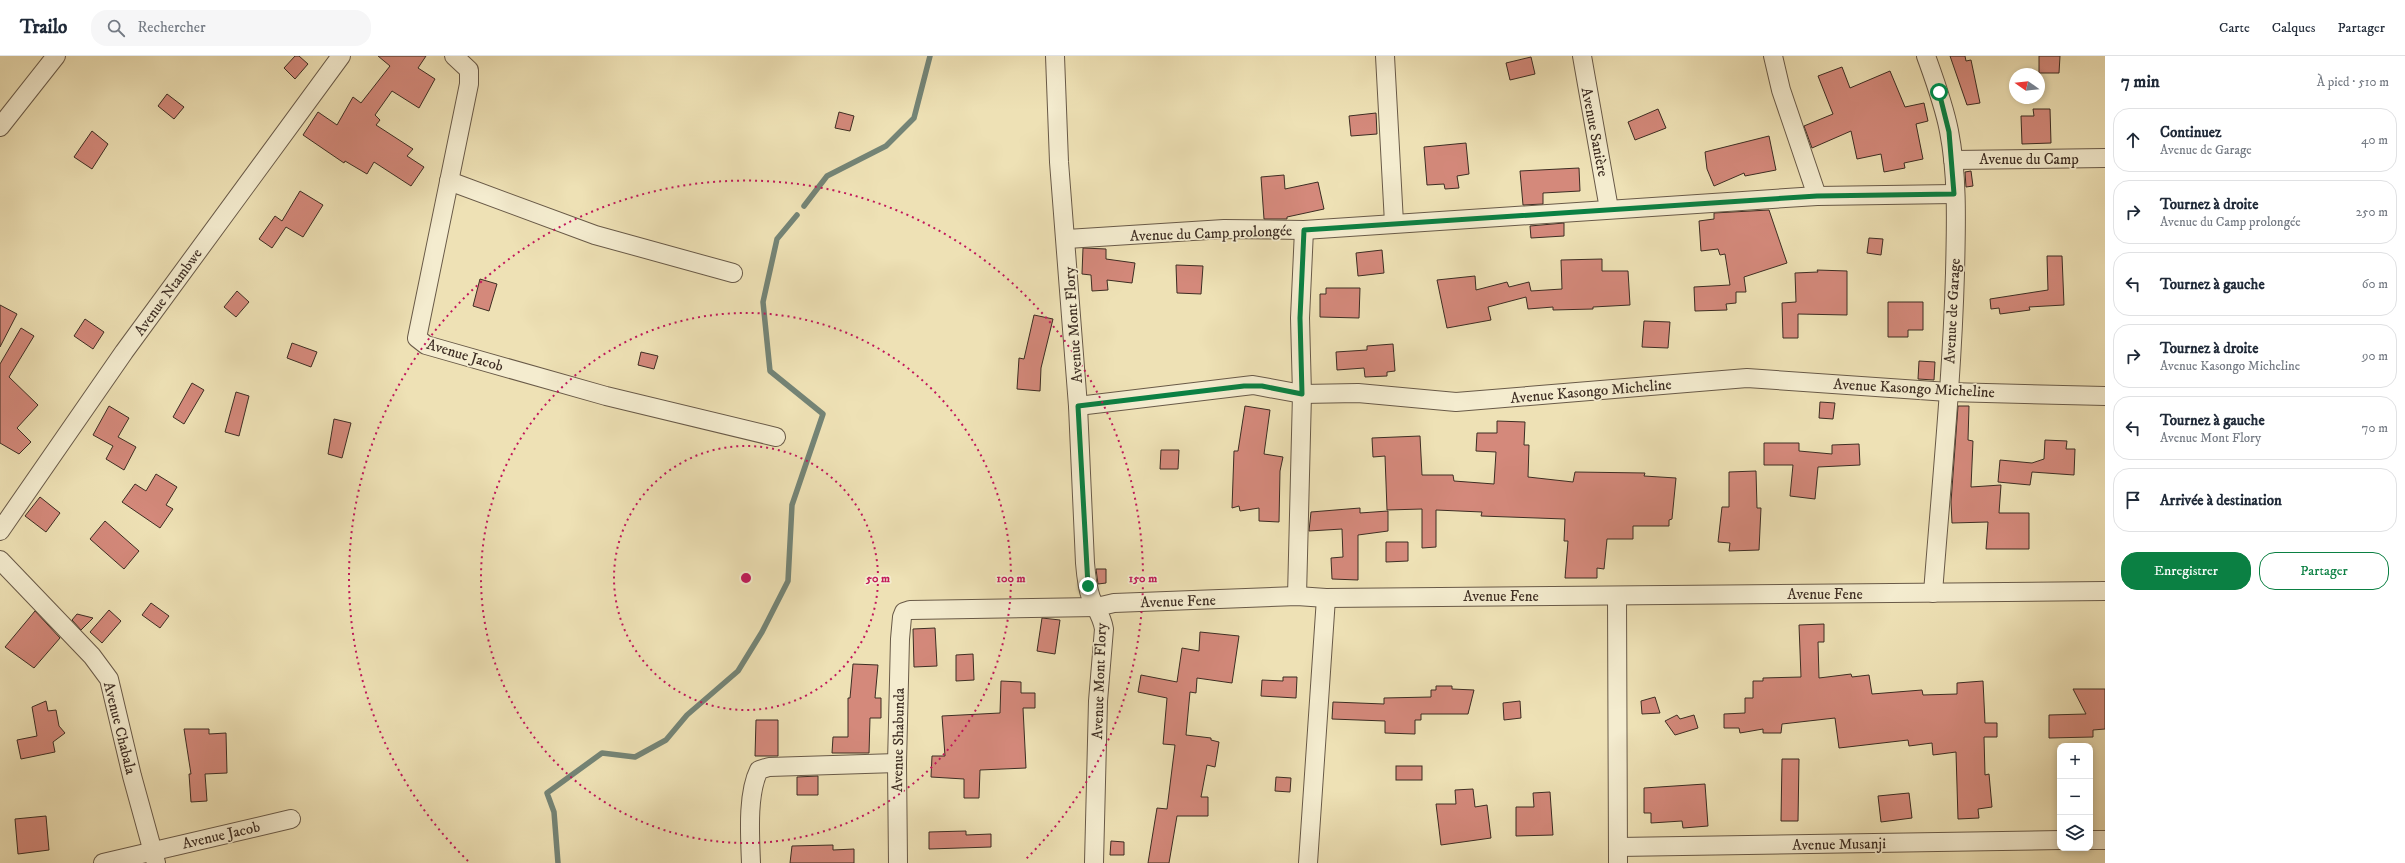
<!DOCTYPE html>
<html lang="fr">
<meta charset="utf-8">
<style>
:root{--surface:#fff;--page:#f6f6f7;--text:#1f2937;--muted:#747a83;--line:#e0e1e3;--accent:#0b8043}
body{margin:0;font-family:"IM FELL DW Pica",serif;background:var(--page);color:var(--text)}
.controls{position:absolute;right:12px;bottom:12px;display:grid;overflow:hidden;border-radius:8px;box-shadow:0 2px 6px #0003}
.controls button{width:36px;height:36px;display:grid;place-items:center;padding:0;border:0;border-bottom:1px solid var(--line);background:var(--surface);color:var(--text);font:20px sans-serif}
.compass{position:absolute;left:2009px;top:12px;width:36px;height:36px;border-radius:50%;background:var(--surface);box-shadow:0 2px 6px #0003;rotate:284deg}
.stop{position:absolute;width:12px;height:12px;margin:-9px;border:3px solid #0b8043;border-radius:50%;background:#fff}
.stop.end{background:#0b8043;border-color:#fff;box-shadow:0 1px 4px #0008}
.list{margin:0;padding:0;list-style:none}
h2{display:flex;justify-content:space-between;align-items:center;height:52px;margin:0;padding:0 16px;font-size:17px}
h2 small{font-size:13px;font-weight:400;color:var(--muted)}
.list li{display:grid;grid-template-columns:26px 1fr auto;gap:12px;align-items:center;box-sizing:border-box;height:64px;margin:0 8px 8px;padding:0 8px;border:1px solid var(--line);border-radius:16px}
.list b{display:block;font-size:15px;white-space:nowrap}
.list p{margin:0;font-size:13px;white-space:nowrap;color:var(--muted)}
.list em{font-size:13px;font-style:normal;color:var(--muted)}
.actions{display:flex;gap:8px;padding:12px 16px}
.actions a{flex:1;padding:9px 0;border:1px solid var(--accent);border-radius:16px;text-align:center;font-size:14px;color:var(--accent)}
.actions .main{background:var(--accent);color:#fff}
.icon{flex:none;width:22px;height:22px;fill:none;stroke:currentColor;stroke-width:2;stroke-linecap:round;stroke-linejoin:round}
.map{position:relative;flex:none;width:2105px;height:807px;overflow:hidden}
header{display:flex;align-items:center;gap:24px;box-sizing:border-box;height:56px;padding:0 20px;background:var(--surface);border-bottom:1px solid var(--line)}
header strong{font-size:19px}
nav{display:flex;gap:22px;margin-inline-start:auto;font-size:14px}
.search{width:280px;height:36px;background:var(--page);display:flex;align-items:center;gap:10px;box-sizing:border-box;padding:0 14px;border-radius:16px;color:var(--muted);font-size:15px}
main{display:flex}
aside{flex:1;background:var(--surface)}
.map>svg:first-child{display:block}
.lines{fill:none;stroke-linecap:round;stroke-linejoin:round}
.stream{stroke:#748476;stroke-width:5.5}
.building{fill:#d4897b;stroke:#3d2d23}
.minor-casing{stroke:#695a48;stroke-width:20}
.minor{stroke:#f4eccf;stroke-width:18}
.route{stroke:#0b8043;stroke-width:5}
.ring{fill:none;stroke:#c2185b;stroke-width:2;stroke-dasharray:2 4}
.labels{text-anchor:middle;stroke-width:3.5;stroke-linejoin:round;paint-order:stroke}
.street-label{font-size:15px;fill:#3d2d23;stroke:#f4eccf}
.centre{fill:#c2185b;stroke:#f4eccf;stroke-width:2}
.ring-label{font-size:12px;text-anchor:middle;font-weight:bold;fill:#c2185b;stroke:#f4eccf;stroke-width:3.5;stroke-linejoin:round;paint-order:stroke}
</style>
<header>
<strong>Trailo</strong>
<div class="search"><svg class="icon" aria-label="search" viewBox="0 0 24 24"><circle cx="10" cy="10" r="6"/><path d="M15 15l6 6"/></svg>Rechercher</div>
<nav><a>Carte</a><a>Calques</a><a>Partager</a></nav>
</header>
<main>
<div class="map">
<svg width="2105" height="807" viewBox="0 0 2105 807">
<rect width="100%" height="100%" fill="#eee1b5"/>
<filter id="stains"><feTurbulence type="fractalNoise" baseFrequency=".005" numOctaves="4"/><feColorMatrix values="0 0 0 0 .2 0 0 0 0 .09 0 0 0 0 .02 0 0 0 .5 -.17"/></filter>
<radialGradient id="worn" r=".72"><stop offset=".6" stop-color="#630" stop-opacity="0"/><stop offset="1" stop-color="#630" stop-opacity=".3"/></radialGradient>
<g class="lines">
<!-- stream -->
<g class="stream">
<polyline points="804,150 827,120 886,90 914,62 930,0"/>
<polyline points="558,807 554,756 547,737 602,697 635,701 666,684 687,659 738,615 762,576 788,525 792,449 823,358 770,315 763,246 777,183 797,159"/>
</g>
</g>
<!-- building -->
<g class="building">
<polygon points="295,0 299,0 308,8 295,23 284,12"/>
<polygon points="378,0 426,0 418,12 435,23 419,52 392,35 375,59 380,64 376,69 413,93 407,100 424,111 411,130 374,106 367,118 345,105 344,107 303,79 318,56 337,69 353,41 361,47 390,10"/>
<polygon points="1950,0 1965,0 1966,5 1971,4 1980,47 1967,49"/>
<polygon points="2039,0 2060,0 2059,17 2039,17"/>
<polygon points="1531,1 1535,18 1510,24 1506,7"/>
<polygon points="1842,11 1850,32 1890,15 1905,51 1924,47 1928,65 1916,68 1923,103 1904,107 1905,112 1884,116 1881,98 1857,103 1851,75 1812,92 1804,70 1833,58 1818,20"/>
<polygon points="167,38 184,51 174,63 158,50"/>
<polygon points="1658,53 1666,72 1635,84 1628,66"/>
<polygon points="2033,53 2050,53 2051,87 2022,88 2021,60 2034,60"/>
<polygon points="839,56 854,60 850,75 835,72"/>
<polygon points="1376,57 1377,78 1351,80 1349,60"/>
<polygon points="92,75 108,88 92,113 74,101"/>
<polygon points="1769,80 1776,114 1745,120 1744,117 1714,130 1707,113 1705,96"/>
<polygon points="1466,87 1469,118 1457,120 1459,132 1445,133 1444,128 1427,129 1424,91"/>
<polygon points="1579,112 1580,135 1543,137 1543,148 1523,149 1520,115"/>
<polygon points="1971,115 1973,130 1966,131 1965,116"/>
<polygon points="1284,119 1285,133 1318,126 1324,153 1287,161 1287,163 1264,163 1261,121"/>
<polygon points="300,135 323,149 303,181 286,171 272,192 259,183 275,160 282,165"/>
<polygon points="1769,154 1787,207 1744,221 1746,236 1736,236 1736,247 1726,248 1727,254 1695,255 1694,231 1730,229 1725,198 1720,199 1718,193 1701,195 1699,165 1714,163 1714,157"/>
<polygon points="1564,167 1564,180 1531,182 1530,170"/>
<polygon points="1869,182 1883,183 1881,199 1867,197"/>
<polygon points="1083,192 1106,193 1106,203 1135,207 1132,227 1107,224 1108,234 1092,235 1091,219 1082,218"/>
<polygon points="1382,194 1384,217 1358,220 1356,197"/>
<polygon points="2047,200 2062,200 2064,249 2029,251 2030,254 2000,258 1999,252 1991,253 1990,243 2048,234"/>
<polygon points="1602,203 1602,215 1628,215 1630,249 1593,251 1593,253 1553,254 1553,251 1528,253 1526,241 1488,251 1491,264 1447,272 1437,224 1475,220 1476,234 1507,226 1509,231 1529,226 1531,235 1562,233 1561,204"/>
<polygon points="1176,209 1203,210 1201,238 1177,237"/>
<polygon points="1817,214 1847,215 1847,259 1798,258 1798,282 1783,282 1782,247 1796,246 1795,217 1818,216"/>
<polygon points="480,223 497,228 489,255 473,250"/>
<polygon points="1326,232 1360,232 1359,262 1320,261 1320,238 1326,238"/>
<polygon points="237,235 249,246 236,261 224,251"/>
<polygon points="1888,246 1923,246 1923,274 1908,274 1908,281 1888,281"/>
<polygon points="0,249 17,258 0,291"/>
<polygon points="1034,259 1053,263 1041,312 1040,335 1017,333 1019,302 1024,303"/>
<polygon points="85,263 104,276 93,293 74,280"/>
<polygon points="1644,265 1670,266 1668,292 1642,291"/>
<polygon points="21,272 34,280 9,321 38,349 17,372 31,386 19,398 0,387 0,308"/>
<polygon points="292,287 317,296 311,311 287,302"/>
<polygon points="1393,288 1395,315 1387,316 1387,320 1365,321 1364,312 1337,314 1336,296 1367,294 1367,290"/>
<polygon points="641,296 658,300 654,313 638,309"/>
<polygon points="1919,305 1935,306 1934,324 1918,323"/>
<polygon points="192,327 204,334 184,368 173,361"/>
<polygon points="236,336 249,340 239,380 225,376"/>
<polygon points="1820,346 1835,347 1833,363 1819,362"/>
<polygon points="109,350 129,362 118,381 136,391 124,414 106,403 113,390 93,379"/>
<polygon points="1245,350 1270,354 1264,398 1283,401 1280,415 1279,466 1259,465 1259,452 1240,455 1239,450 1232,452 1234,395 1238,395"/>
<polygon points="1958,350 1969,350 1968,384 1973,385 1971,431 2001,429 1999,457 2029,457 2029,493 1986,493 1988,466 1952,467 1951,446"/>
<polygon points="334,363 351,367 342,402 328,398"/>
<polygon points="1497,365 1525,366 1524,389 1529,389 1528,421 1573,426 1575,416 1645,417 1644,420 1676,422 1672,463 1669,464 1669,470 1633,470 1633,483 1607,483 1604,513 1597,512 1597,522 1565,522 1568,485 1564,485 1565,463 1481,460 1482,456 1436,454 1436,491 1422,492 1422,453 1387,454 1385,400 1373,401 1372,382 1420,380 1422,419 1453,419 1454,425 1494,428 1496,396 1476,395 1477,377 1497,377"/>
<polygon points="2045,384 2067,385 2066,393 2075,393 2074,419 2032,416 2030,429 1998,426 2000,404 2032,407 2044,403"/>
<polygon points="1764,387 1799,387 1799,395 1832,398 1832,389 1859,388 1860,409 1818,411 1815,443 1790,440 1793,409 1764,409"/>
<polygon points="1161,394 1179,394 1178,413 1160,413"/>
<polygon points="1756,415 1757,452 1761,452 1759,494 1729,495 1730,487 1718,486 1722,451 1729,451 1729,416"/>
<polygon points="156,418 177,431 166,449 173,453 160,472 122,446 135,428 146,435"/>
<polygon points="40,441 60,457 46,476 25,460"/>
<polygon points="1360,452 1360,457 1388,455 1388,475 1358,479 1358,524 1332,523 1331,502 1343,501 1342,473 1309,475 1311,456"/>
<polygon points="105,465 139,495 124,513 90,483"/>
<polygon points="1386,486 1408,486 1408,505 1386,506"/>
<polygon points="1096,513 1106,513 1106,527 1098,528"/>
<polygon points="151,547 169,560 160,572 142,559"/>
<polygon points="109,554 121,565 102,587 90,576"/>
<polygon points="35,555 60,582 34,612 5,591"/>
<polygon points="77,558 93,562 81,574 72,564"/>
<polygon points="1042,562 1060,564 1055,598 1037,595"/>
<polygon points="1824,568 1824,586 1818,586 1819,622 1851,618 1852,621 1869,619 1872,638 1922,634 1923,639 1957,638 1957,627 1983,625 1985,667 1997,667 1997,681 1984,681 1985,719 1989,718 1992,751 1978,753 1979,762 1958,763 1956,696 1933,699 1932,687 1909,690 1908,684 1839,692 1835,662 1782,668 1781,677 1763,677 1763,673 1740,677 1739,672 1724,672 1724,658 1745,657 1745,642 1753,642 1753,625 1763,625 1763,622 1801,621 1799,569"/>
<polygon points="935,572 937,610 914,611 913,573"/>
<polygon points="1200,576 1239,580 1232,627 1197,622 1196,637 1190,636 1186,679 1211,682 1211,684 1219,686 1215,711 1207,709 1201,741 1208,741 1208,760 1177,760 1169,807 1148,807 1157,752 1167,753 1175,689 1163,688 1167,642 1138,636 1141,619 1177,626 1182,592 1199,595"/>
<polygon points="973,598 974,624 956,625 956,599"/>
<polygon points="853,608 878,609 875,642 881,642 881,662 870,662 869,697 832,697 833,681 848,681 848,642 850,642"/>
<polygon points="1283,621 1297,621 1296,642 1261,640 1262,624 1283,625"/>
<polygon points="1001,625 1021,626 1021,637 1035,637 1035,652 1023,652 1026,712 980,714 979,742 964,742 964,723 931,721 932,700 945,700 942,660 1000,657"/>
<polygon points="1436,630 1452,630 1452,633 1474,634 1468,658 1421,658 1421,664 1415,664 1415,678 1385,677 1385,665 1332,663 1333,646 1384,648 1384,642 1431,641 1431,634 1436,634"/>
<polygon points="2073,633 2105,633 2105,673 2093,674 2093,681 2049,682 2049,659 2086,658"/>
<polygon points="1655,641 1660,657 1642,658 1641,645"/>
<polygon points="46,645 48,655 56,654 59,670 65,677 53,686 55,696 21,703 17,684 37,680 32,651"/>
<polygon points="1520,645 1521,662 1504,664 1503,647"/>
<polygon points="1677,659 1680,663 1694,659 1698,672 1675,679 1665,665"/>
<polygon points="756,664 778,664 778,700 755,700"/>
<polygon points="184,673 209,673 209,678 226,677 227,717 205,718 207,745 191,746 189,718 191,718"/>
<polygon points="1782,703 1799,703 1798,765 1781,765"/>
<rect x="1396" y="710" width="26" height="14"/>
<polygon points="818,720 818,739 797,739 797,721"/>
<polygon points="1276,721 1291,722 1290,736 1275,735"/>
<polygon points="1705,728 1708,770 1683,772 1682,765 1651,767 1651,757 1644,757 1644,732"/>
<polygon points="1473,733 1475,751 1487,749 1491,782 1441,789 1436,748 1456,748 1455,734"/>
<polygon points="1550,736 1553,779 1516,780 1516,751 1534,751 1533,737"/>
<polygon points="1909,737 1912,762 1881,766 1878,740"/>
<polygon points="46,760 49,794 18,798 15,763"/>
<polygon points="966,775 966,779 991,778 991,791 929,793 929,776"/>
<polygon points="1111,785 1124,786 1124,799 1110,799"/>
<polygon points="833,789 833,794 854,793 854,807 790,807 792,790"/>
</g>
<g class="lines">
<!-- minor casing -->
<g class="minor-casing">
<g id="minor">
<polyline points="454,0 469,14 469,28 417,282 426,289 606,340 776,381"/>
<path d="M1055,0L1059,106L1078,350L1085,507C1086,519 1087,531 1091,542C1096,553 1102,560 1104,573L1098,645L1094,807"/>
<polyline points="1385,0 1394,167"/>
<polyline points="1582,0 1609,153"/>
<polyline points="1773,0 1781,34 1817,140"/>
<path d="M1926,0C1935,25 1944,49 1949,75C1958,121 1956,171 1955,217C1952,324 1941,431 1933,537"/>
<polyline points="0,71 56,0"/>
<polyline points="1953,104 2105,102"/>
<polyline points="449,125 595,179 733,217"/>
<polyline points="1067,183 1224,173 1304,174 1817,140 1954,138"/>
<polyline points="1078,350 1253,329 1302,338 1358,337 1456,346 1747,322 1948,336 2105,340"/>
<polyline points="0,475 124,296 341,0"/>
<polyline points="0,504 92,600 109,623 132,720 156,807"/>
<polyline points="1297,540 1302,338 1300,262 1304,174"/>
<polyline points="1617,540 1618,807"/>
<polyline points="2090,784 2105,784"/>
<polyline points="1618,791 2060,784"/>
<polyline points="103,807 291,763"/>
<path d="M751,807C750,780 747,738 759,714L769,711L897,707"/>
<polyline points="898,807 897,707 900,583 902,561 904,556 910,554 1097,551 1114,547 1297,540 1326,542 2105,535"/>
<polyline points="1308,807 1326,542"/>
</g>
</g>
<!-- minor -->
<use href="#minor" class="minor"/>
</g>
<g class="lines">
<!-- route -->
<polyline class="route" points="1088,530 1078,350 1244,330 1262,330 1302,338 1300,262 1304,174 1817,140 1954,138 1949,76 1939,36"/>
</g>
<!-- distance rings -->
<g class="ring">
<circle cx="746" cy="522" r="132"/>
<circle cx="746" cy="522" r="265"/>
<path d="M468 805A397 397 0 1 1 1024 805"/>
</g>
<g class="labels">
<!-- street labels -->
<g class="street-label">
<text transform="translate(1595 76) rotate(79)" y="5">Avenue Sanière</text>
<text x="2029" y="108">Avenue du Camp</text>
<text transform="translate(1211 177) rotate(-2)" y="5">Avenue du Camp prolongée</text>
<text transform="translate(168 236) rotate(-54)" y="5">Avenue Ntambwe</text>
<text transform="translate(1952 255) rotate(-87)" y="5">Avenue de Garage</text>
<text transform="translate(1073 269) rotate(-94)" y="5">Avenue Mont Flory</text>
<text transform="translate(465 299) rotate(17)" y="5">Avenue Jacob</text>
<text transform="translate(1914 332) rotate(3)" y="5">Avenue Kasongo Micheline</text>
<text transform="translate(1591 335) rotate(-5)" y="5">Avenue Kasongo Micheline</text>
<text x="1825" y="543">Avenue Fene</text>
<text x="1501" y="545">Avenue Fene</text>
<text transform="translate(1178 545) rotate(-2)" y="5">Avenue Fene</text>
<text transform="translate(1099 625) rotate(-88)" y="5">Avenue Mont Flory</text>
<text transform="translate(120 672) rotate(76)" y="5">Avenue Chabala</text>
<text transform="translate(898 684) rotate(-89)" y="5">Avenue Shabunda</text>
<text transform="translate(221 779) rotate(-13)" y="5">Avenue Jacob</text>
<text transform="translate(1839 788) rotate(-1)" y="5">Avenue Musanji</text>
</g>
</g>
<circle cx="746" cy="522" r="6" class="centre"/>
<g class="ring-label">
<text x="878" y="526">50 m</text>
<text x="1011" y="526">100 m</text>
<text x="1143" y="526">150 m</text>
</g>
<rect width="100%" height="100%" filter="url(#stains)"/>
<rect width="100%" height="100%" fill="url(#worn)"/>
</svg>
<div class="controls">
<button>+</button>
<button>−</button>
<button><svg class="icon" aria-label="layers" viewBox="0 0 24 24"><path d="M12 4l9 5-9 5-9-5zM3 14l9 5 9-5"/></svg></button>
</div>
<svg class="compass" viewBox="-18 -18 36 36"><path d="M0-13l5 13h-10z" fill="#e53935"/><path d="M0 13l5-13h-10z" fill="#747a83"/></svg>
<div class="stop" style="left:1939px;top:36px"></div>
<div class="stop end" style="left:1088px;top:530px"></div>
</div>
<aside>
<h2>7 min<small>À pied · 510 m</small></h2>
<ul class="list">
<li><svg class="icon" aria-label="ahead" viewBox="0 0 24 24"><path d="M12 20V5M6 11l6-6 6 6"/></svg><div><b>Continuez</b><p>Avenue de Garage</p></div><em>40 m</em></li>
<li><svg class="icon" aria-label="right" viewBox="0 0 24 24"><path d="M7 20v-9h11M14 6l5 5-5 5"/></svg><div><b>Tournez à droite</b><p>Avenue du Camp prolongée</p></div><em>250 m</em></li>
<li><svg class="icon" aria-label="left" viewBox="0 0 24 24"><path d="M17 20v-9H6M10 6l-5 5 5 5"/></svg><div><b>Tournez à gauche</b></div><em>60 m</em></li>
<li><svg class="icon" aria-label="right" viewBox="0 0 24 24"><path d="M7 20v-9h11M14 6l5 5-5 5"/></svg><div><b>Tournez à droite</b><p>Avenue Kasongo Micheline</p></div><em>90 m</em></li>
<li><svg class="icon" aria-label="left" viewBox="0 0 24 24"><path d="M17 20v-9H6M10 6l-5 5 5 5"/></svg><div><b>Tournez à gauche</b><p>Avenue Mont Flory</p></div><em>70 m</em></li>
<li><svg class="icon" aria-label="arrive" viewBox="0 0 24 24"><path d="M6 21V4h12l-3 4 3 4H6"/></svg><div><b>Arrivée à destination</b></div></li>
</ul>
<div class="actions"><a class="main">Enregistrer</a><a>Partager</a></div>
</aside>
</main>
